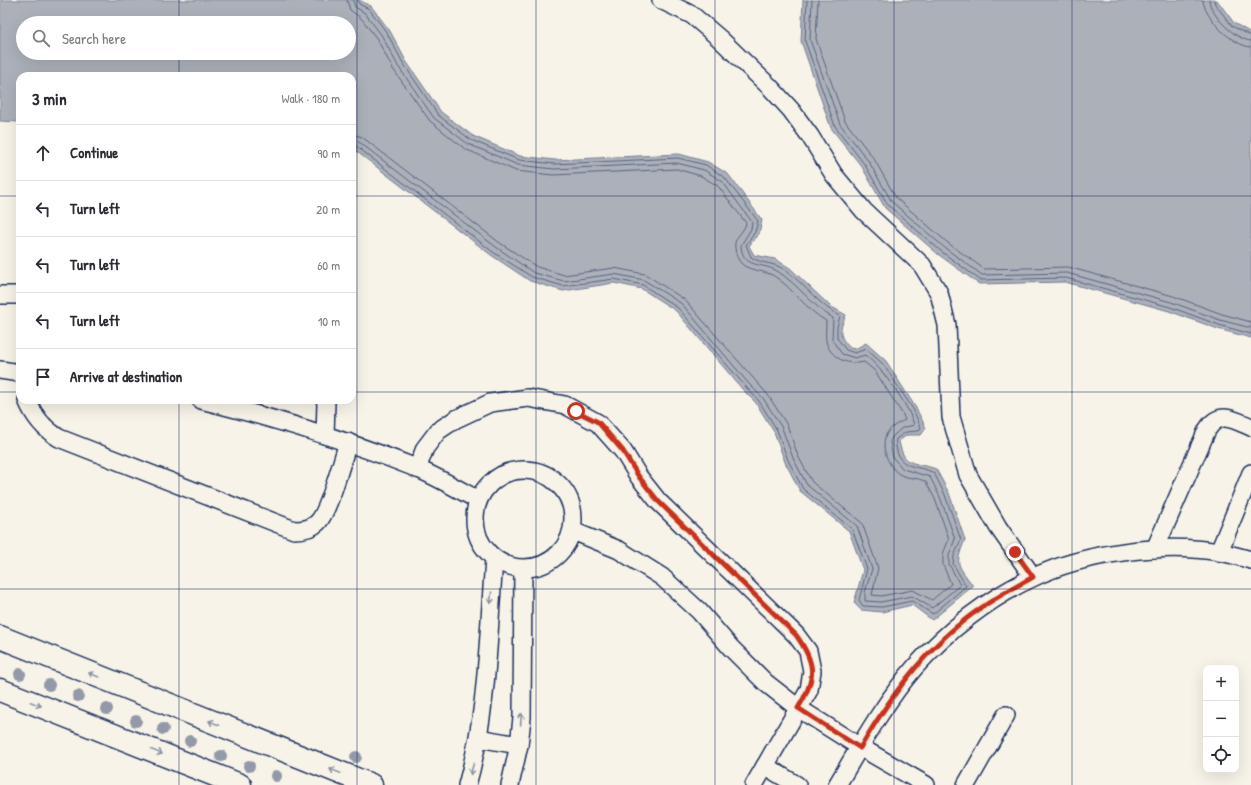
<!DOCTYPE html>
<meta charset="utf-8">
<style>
:root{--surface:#fff;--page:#f7f7f7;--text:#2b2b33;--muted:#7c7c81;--line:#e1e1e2}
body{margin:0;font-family:"Patrick Hand",sans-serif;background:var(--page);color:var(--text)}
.controls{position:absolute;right:12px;bottom:12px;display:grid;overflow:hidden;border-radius:8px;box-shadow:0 4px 16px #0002}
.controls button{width:36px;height:36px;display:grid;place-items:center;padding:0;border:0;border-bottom:1px solid var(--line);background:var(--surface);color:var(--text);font:20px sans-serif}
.stop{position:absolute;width:12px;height:12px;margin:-9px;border:3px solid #c8321e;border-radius:50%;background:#fff}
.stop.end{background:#c8321e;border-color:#fff;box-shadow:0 1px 4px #0008}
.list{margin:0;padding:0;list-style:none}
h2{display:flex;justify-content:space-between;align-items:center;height:52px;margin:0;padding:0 16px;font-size:17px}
h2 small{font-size:13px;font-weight:400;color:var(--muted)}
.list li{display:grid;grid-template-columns:26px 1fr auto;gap:12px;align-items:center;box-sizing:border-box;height:56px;padding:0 16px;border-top:1px solid var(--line)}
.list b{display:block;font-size:15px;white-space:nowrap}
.list em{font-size:13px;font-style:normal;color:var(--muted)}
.icon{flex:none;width:22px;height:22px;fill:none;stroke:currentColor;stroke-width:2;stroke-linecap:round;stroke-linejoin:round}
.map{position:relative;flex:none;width:1251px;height:785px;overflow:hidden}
.search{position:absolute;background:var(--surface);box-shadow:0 4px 16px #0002;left:16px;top:16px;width:340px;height:44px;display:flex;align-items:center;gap:10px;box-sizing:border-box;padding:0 14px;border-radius:22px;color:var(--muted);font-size:15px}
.panel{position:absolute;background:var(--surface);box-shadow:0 4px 16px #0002;left:16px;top:72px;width:340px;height:332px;border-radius:12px}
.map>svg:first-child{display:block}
.water{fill:#acb0b9;stroke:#727c95;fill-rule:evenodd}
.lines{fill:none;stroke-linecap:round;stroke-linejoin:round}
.shore{stroke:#556382;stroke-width:1}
.lane-casing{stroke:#1b2f5e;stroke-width:20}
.secondary-casing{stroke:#1b2f5e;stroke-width:25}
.lane{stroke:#f7f3e8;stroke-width:17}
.secondary{stroke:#f7f3e8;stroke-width:22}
.tree{fill:#9399a9}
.oneway{stroke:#8991a3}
.route{stroke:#c8321e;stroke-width:5}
.grid{fill:none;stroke:#1b2f5e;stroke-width:1;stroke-opacity:0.55}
</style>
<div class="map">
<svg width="1251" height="785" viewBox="0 0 1251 785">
<rect width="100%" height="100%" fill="#f7f3e8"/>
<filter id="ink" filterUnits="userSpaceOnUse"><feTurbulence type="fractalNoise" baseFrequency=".025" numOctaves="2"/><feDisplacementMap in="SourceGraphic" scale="8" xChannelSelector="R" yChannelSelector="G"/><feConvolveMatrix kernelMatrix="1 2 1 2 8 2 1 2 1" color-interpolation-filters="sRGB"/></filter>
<g filter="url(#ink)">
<!-- water -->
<g class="water">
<path d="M2,0H359L371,6L390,31L406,61L441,112L473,136L520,156L555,160L679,154L708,162L728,174L762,220L759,233L749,246L754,255L775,259L790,268L830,306L846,315C839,331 838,335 850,348L855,349L866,343L886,361L916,408L926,428L921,435H907L899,441C904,468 914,461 936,469L949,493L965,540C954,566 958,564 973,586L932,620L912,605L882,612L861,610L854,603L863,570L849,531L800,491L785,462L774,432L756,403L743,390L676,311L642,289L614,283L563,291L530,281L491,255L352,148V76H20V122L0,121V1ZM23,23H349V53H23Z"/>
<polygon points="803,0 1217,0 1234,23 1251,33 1251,338 1218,329 1169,311 1065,282 979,284 939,255 885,208 862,167 831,128 801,41"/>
</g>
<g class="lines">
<!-- shore -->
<g class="shore">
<path d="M347,0L350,10L361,18L377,39L393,69L430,121L465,149L516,171L553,175L677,169L701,176L718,186L746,223C744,233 733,237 735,248C738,274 758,267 774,276C793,288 806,310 826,321C826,327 825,334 826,341C830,358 848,366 864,362L875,371L903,415L905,420C898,423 889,428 886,435C880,448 889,467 899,474C907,479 918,477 926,482L935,499L949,539L943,554V565L951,584L932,600L913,590L881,596L872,595L878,568L862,523L812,482L798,456L787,425L768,395L685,300L645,274L614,268L564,275L537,267L500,243L362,137L352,134"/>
<polyline points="807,0 805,41 835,126 865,165 888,205 942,252 980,280 1066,278 1170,307 1219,325 1251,334"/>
<polyline points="812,0 810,40 840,124 869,162 892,202 945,248 982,275 1067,273 1171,302 1220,320 1251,328"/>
<polyline points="818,0 816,39 845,121 874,159 896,198 948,243 984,269 1068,267 1173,296 1222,314 1251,322"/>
<path d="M1203,0C1204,18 1233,46 1251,47"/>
<path d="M1209,0C1210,15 1236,40 1251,41"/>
<polyline points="1214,0 1215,4 1232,26 1251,36"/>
<path d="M352,140L359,142L496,247L534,273L564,281L614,274L644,280L682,304L749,384L763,398L782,428L793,458L807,485L857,526L872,569L865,592V601L881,602L912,596L932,608L960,585L949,564V555L955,539L940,497L930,477L903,469L893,458L890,442L892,437L902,428L914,425C909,405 881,367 865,355L855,358L842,354L832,340L833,318C812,306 798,284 777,271C762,262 742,269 741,245L751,229L752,222L722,181L704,170L677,163L554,169L518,165L468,144L434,118L398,66L382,36L365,13L355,7L353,0"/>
<path d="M352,146H356L493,252L532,277L563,286L614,279L643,285L678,308L746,387L759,401L777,430L788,460L803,489L852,529L867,569L859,600L863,606L882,607L912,601L933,614L966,586L953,564L954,556L961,540L945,495L934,473C920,465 901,470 897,451C896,447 895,443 896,439L906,432L918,431L921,428L913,409L883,364L866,349L855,353L846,350L837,338V327L840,316C819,305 806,286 788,272C774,261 762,265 751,257L746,245L755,232L758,221L725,178L706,165L678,158L555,164L519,160L471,140L438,115L403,63L387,33L369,9L359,4L358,0"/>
</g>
<!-- lane casing -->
<g class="lane-casing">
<g id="lane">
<polyline points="661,0 692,15 719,38 770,87 791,110 810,136 834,175 864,211 922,265 939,293 947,325 951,417 968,475 998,527 1033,577"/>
<polyline points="0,295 20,295"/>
<polyline points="0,370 20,373"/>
<path d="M27,400C34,417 44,429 59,438L294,530C303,530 311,529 317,523C328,514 343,458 348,442"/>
<path d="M201,400C274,418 346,440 416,468C437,477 458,489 478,500"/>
<polyline points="325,400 326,403 325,435"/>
<polyline points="417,469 425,448 438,431 456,419 490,403 528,398 565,405 598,423 623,451 639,477 658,501 796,635 808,651 812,671 809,690 754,785"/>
<circle cx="524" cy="519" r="49"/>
<polyline points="573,531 619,550 662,577 699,611 731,648 766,683 798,708 860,747 926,785"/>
<path d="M1155,549L1207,430C1219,410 1233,419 1251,427"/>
<polyline points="1219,552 1251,473"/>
<polyline points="478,738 519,745"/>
<polyline points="765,766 797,785"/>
<path d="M467,785C488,712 488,635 494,560"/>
<polyline points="510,785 519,745 522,718 523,569"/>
<path d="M837,785C861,745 884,703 915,667C947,631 989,598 1032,578C1084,553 1163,542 1219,552C1230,554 1240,557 1251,560"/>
<polyline points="966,785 1006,715"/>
</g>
</g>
<!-- secondary casing -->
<g class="secondary-casing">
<g id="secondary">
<polyline points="0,637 371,785"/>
<polyline points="0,690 240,785"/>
</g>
</g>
<!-- lane -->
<use href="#lane" class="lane"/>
<!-- secondary -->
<use href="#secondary" class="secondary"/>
</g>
<!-- trees -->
<g class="tree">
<circle cx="20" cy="674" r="6"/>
<circle cx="49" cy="685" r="6"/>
<circle cx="78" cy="696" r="6"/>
<circle cx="107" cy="709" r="6"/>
<circle cx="136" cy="721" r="6"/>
<circle cx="163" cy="729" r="6"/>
<circle cx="190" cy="741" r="6"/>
<circle cx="221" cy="756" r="6"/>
<circle cx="356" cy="757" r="6"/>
<circle cx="249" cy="766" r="6"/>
<circle cx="276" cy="776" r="6"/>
</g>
<!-- one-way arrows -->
<defs><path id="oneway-shaft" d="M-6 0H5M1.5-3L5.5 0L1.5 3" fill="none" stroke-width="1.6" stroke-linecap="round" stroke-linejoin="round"/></defs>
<g class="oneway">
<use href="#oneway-shaft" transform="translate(491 598) rotate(95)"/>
<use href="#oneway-shaft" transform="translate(94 675) rotate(-158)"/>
<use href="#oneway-shaft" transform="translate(36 704) rotate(22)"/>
<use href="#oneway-shaft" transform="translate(521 719) rotate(-86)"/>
<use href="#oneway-shaft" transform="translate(214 723) rotate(-158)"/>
<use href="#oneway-shaft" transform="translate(157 752) rotate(22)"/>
<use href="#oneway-shaft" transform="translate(472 769) rotate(105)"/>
<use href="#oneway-shaft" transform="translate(335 771) rotate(-158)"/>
</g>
</g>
<g class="lines" filter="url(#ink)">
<!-- route -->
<path class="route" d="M576,411L598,422L623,451L639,477L658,501L796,635C816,663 817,678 798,708L860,748C894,690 933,638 990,602C1004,593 1019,585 1033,577L1015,552"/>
</g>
<!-- grid -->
<path class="grid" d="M179,0V23M357,0V785M536,0V785M715,0V785M894,0V785M1072,0V785M179,53V76M0,196H20M352,196H1251M0,392H20M352,392H1251M179,400V785M0,589H1251"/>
</svg>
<div class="controls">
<button>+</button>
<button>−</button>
<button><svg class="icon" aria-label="locate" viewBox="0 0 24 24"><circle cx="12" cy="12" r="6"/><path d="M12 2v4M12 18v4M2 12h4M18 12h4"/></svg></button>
</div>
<div class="stop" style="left:576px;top:411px"></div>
<div class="stop end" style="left:1015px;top:552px"></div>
<div class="search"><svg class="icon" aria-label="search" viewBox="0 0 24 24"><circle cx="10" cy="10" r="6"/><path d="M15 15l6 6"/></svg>Search here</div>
<section class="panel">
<h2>3 min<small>Walk · 180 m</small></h2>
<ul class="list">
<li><svg class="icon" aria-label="ahead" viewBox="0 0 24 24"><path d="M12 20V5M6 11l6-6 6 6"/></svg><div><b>Continue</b></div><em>90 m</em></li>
<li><svg class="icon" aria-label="left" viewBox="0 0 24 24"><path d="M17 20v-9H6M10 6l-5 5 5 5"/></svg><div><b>Turn left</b></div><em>20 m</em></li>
<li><svg class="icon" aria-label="left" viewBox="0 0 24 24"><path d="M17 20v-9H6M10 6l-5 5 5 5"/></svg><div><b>Turn left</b></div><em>60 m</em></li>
<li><svg class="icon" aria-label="left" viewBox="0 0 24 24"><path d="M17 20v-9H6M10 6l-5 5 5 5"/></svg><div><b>Turn left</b></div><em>10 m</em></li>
<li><svg class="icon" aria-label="arrive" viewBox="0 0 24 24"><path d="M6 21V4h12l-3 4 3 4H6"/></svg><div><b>Arrive at destination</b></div></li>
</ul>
</section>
</div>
